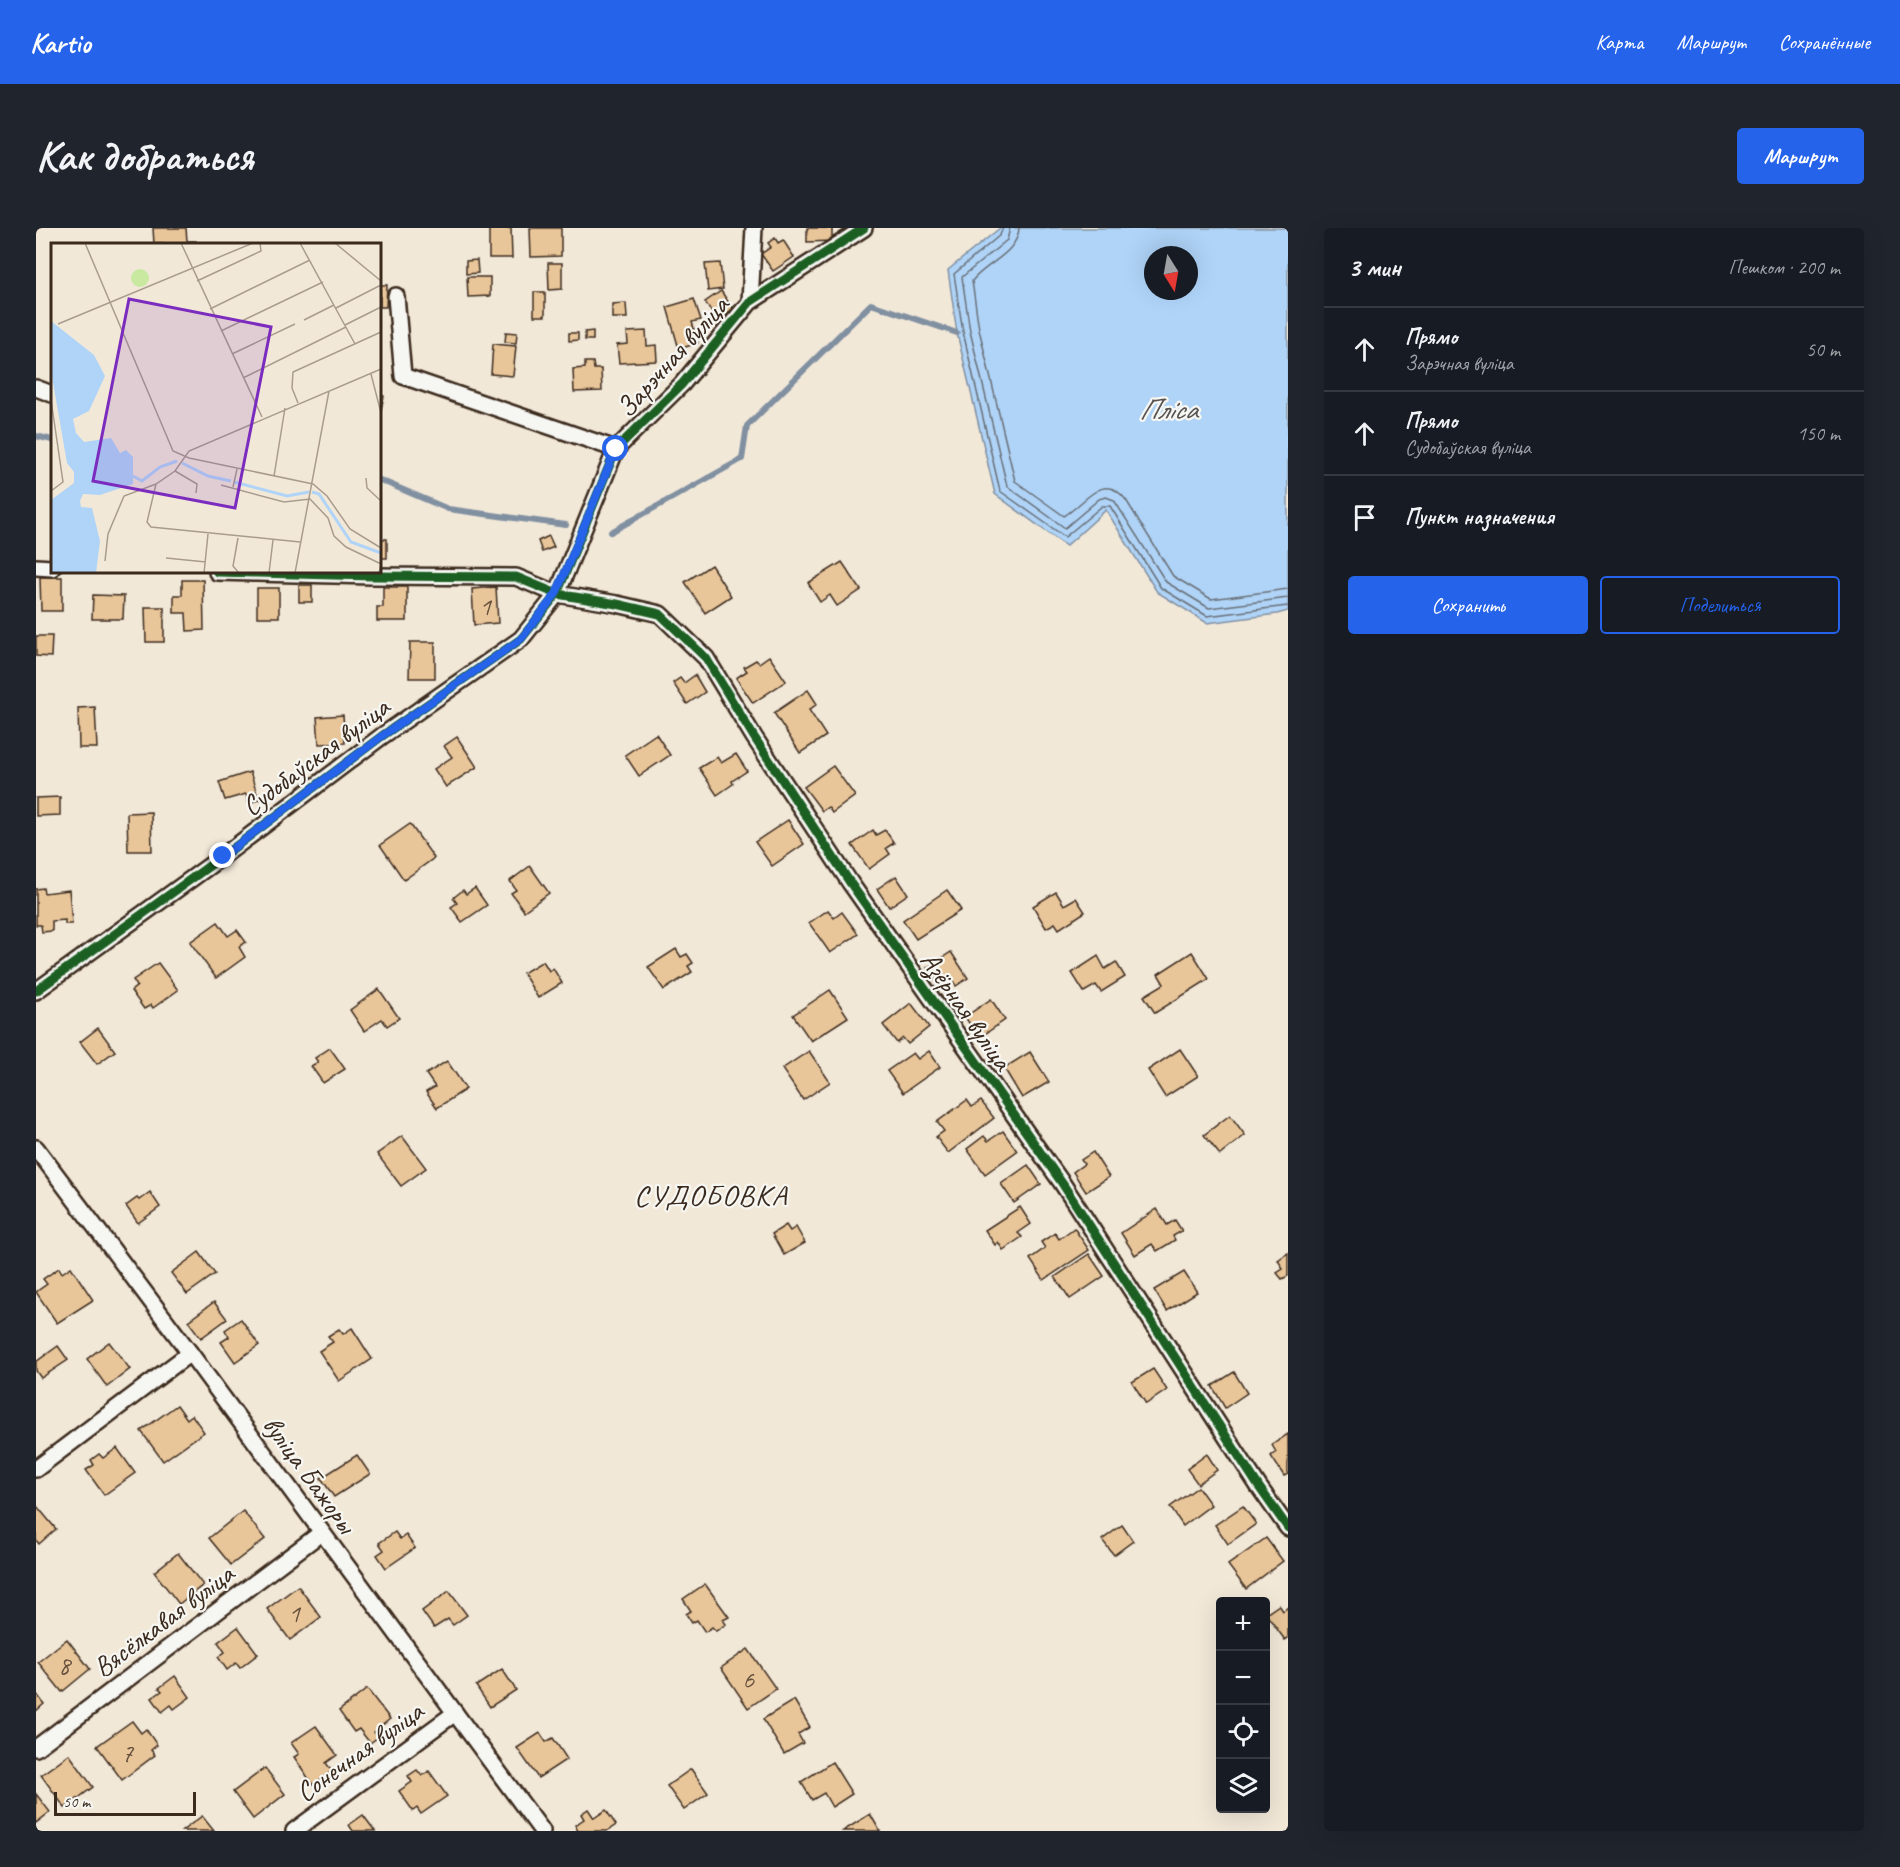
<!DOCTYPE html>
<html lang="ru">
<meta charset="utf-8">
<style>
:root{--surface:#171b24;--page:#20242c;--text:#f1f3f6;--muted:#9ea1a6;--line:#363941;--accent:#2563eb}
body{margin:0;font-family:Caveat,sans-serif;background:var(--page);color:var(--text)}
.controls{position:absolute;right:18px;bottom:18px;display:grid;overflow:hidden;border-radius:6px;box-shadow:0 6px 24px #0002}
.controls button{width:54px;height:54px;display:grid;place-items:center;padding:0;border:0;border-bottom:2px solid var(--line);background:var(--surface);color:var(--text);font:30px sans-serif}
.compass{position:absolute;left:1108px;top:18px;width:54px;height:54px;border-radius:50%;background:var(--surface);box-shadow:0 6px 24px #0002;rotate:169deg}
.scale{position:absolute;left:18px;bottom:15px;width:142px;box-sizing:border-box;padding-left:6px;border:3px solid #3b2a1e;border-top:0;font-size:16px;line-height:21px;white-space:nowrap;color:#3b2a1e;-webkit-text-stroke:4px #f6f6f2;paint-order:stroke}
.stop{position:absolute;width:18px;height:18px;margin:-14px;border:4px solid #2563eb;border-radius:50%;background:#fff}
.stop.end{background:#2563eb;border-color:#fff;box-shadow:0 2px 6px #0008}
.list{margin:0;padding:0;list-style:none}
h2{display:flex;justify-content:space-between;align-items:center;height:78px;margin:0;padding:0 24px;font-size:26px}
h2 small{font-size:20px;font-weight:400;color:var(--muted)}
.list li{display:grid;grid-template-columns:39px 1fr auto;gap:18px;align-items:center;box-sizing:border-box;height:84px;padding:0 24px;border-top:2px solid var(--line)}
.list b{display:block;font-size:22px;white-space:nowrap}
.list p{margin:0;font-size:20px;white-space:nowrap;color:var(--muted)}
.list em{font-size:20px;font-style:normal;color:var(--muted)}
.actions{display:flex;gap:12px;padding:18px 24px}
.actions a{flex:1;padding:14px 0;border:2px solid var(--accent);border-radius:6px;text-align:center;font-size:21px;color:var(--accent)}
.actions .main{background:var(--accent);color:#fff}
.icon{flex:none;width:33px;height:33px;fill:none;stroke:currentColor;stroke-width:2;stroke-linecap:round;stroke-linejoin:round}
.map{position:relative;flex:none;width:1252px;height:1603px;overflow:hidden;border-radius:6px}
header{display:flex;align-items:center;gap:36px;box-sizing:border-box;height:84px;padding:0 30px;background:var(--accent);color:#fff}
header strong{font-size:28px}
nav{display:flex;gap:33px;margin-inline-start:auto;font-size:21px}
.intro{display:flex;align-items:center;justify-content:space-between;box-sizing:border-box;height:144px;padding:0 36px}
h1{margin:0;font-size:42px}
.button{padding:15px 27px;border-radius:6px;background:var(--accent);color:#fff;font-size:21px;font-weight:700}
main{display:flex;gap:36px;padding:0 36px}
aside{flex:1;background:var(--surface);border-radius:6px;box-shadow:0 6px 24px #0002}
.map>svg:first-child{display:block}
.water{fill:#afd4f8;stroke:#8190a1;stroke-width:1.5;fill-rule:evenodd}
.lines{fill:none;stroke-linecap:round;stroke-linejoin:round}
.shore{stroke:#696e75;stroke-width:1.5}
.stream{stroke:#8190a1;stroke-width:6}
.building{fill:#e9c69a;stroke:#3b2a1e;stroke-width:1.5}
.street-casing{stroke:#3b2a1e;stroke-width:20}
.street{stroke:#f6f6f2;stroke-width:15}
.cycleway-casing{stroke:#f6f6f2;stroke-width:13}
.cycleway{stroke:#1b5e20;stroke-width:9}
.route{stroke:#2563eb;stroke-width:8}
.labels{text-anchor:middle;stroke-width:4.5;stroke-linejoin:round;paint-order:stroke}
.number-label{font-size:26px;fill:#66513d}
.street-label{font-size:28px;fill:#3b2a1e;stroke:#f6f6f2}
.water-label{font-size:30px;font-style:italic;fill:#585454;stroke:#f6f6f2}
.neighbourhood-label{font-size:30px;letter-spacing:1.5px;fill:#3b2a1e;stroke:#f6f6f2}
.inset-river{fill:none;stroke:#afd4f8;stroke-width:3}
.inset-road{fill:none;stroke:#a99c8e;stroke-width:1.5}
.view{fill:#7b2cbf;fill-opacity:0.15;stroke:#7b2cbf;stroke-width:3}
.inset-edge{fill:none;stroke:#3b2a1e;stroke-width:3}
</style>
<header>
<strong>Kartio</strong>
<nav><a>Карта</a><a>Маршрут</a><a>Сохранённые</a></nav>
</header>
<div class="intro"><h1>Как добраться</h1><a class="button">Маршрут</a></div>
<main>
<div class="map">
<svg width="1252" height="1603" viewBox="0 0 1252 1603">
<rect width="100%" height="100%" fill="#f2e8d8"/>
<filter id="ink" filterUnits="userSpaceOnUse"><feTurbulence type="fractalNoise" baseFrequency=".0167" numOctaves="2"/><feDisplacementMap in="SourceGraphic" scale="12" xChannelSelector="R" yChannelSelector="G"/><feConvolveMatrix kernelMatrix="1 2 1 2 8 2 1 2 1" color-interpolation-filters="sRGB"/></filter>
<g filter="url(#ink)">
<!-- water -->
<path class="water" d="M964,0H1252V383L1241,386L1171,395L1121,364L1070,282L1030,318L959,266L921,105L912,42ZM1117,27H1153V63H1117Z"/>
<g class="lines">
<!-- shore -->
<g class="shore">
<polyline points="967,0 964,7 918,46 927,104 964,263 1029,309 1066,278 1074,278 1125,360 1171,388 1252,378"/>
<polyline points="974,0 971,12 926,49 934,103 971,258 1029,300 1063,271 1070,269 1078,272 1130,354 1173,380 1252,370"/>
<path d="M983,0C982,25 950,35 936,53L943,101L979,253L1028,288C1048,277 1067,241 1090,272L1137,348L1175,371L1252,361"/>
</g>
<!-- stream -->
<g class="stream">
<polyline points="0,208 16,212"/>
<polyline points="344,252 412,281 530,297"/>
<polyline points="575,304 706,231 711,198 835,76 921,105"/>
</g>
</g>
<!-- building -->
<g class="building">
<polygon points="117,0 150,0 151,13 160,13 161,16 118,16"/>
<polygon points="453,0 475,0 476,30 453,30"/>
<polygon points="494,0 525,0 525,28 495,29"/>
<polygon points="771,0 796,0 796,13 771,14"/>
<polygon points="739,10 742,15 747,12 758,29 737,43 725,26 735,19 732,15"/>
<polygon points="441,32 442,45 430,46 430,33"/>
<polygon points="512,35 526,35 526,61 513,62"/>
<polygon points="684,35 687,61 672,63 669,36"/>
<polygon points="431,49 454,49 454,68 432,69"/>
<polygon points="344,50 344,57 351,57 350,79 344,79"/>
<polygon points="685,63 697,81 681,92 669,74"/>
<rect x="498" y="64" width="11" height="24"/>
<polygon points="658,71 665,92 656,94 662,115 643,121 631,79"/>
<polygon points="590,75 591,90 576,90 576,76"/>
<polygon points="557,103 557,112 549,112 549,104"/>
<polygon points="610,103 611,118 620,117 621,133 583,135 581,117 592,116 591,104"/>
<polygon points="470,104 481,105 480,115 469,114"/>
<polygon points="533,105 542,105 542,112 533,113"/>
<polygon points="457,116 480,118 477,148 455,146"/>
<polygon points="549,134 557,134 558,141 565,141 566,163 538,164 537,141 549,140"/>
<polygon points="344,167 348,168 344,186"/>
<polygon points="513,308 518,319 506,324 502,313"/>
<rect x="344" y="311" width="7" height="19"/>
<polygon points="806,334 825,362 801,378 794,367 784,374 772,355"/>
<polygon points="675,337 695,368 669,385 649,354"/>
<polygon points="4,349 26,349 26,383 5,383"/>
<polygon points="146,352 167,352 168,402 151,403 150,385 138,385 138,367 146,367"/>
<rect x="263" y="357" width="13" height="17"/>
<polygon points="347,359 371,359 371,393 341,393 341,379 347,379"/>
<polygon points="460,359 462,395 438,397 436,361"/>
<rect x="221" y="360" width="22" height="29"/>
<polygon points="57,367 88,368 87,391 56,391"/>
<polygon points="109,379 128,379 128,414 110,414"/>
<polygon points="0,408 16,408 15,429 0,428"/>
<polygon points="374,414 399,414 399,450 373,450"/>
<polygon points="733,428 750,453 717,475 700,450 711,443 708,439 720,432 723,435"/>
<polygon points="659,447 669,464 651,476 637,455 644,450 648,455"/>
<polygon points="772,462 781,476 773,482 790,508 764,525 738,485"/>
<polygon points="59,479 61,520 43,520 42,480"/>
<polygon points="307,487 309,515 283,516 281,489"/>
<polygon points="620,506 634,527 603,548 589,527"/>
<polygon points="421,509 441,539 410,559 398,541 416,529 408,518"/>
<polygon points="700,526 711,543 696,553 697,556 681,567 663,540 681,529 685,535"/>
<polygon points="797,538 819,568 796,585 792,579 786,583 768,559"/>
<polygon points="214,544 223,572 212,575 210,566 189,572 183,554"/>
<polygon points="24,569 24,587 0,588 0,570"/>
<polygon points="115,584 116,623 92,623 91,585"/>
<polygon points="752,592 768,616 736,638 719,614"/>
<polygon points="374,596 398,630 368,652 344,617"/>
<polygon points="837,602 840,607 849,602 858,615 850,620 854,626 833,641 816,617"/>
<polygon points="494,638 513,665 488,683 475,665 480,662 474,653"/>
<polygon points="860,648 872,666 853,679 841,661"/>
<polygon points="7,660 8,665 33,662 36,696 29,696 29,692 16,693 16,703 6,704 5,697 0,697 0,661"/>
<polygon points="439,660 451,677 426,694 415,679 421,675 417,670 427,662 430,666"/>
<polygon points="911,662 925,682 880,711 867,692"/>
<polygon points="1020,664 1028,677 1040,670 1049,684 1023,701 1019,695 1010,700 997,678"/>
<polygon points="792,682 798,690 806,684 822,706 794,725 773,695"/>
<polygon points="182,694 192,708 201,702 210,714 203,719 209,729 180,750 154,714"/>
<polygon points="640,721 645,729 651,726 657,735 652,738 656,744 628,762 612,739"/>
<polygon points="915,724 932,750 920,758 917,753 905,761 891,740"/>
<polygon points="1156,724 1173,751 1119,785 1108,768 1128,756 1122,746"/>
<polygon points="1062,728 1069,741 1080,734 1089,749 1065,764 1060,757 1048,764 1036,745"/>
<polygon points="507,733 513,743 517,740 526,755 502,770 487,745"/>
<polygon points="122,735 142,762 117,780 115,777 108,781 95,763 101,758 97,752"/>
<polygon points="343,761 363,790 351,798 346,791 328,803 314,782"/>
<polygon points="794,762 812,789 775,813 757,787"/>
<polygon points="955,771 969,792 943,810 929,789"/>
<polygon points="875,775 893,799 872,816 867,810 861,815 847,797"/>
<polygon points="62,800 79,823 61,836 44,814"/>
<polygon points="294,820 309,841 287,855 275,838 282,834 279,830"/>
<polygon points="1144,821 1162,848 1129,869 1112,842"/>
<polygon points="773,823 794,854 767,872 746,841"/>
<polygon points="893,823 904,839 867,865 851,843 877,825 882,831"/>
<polygon points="994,824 1013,854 986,870 968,840"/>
<polygon points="411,833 430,861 401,880 390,864 399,859 390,846"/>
<polygon points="931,872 936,879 945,873 958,890 912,925 900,909 908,903 901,894"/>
<polygon points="1194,887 1209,907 1184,927 1168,907"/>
<polygon points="967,903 981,923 949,946 931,921 948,908 952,913"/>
<polygon points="366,908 390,940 365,958 341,926"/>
<polygon points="1057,924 1073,949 1050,964 1037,944 1048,936 1045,932"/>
<polygon points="992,937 1005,956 978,975 965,956"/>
<polygon points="114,964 124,979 102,995 90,978 101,970 103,972"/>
<polygon points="984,979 995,996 982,1005 986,1009 967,1022 962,1014 959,1017 949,1002"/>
<polygon points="1121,981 1131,997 1139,992 1146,1003 1137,1008 1139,1012 1121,1023 1116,1016 1099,1027 1085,1005"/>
<polygon points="750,997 754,1003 760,999 769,1015 748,1027 736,1006"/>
<polygon points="1038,1000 1053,1022 1008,1052 994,1031 1009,1020 1005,1014 1019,1005 1023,1011"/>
<polygon points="163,1024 179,1046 151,1066 135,1045"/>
<polygon points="1252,1025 1252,1048 1246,1051 1241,1045 1247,1041 1242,1032"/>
<polygon points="1053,1026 1068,1048 1034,1071 1019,1049"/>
<polygon points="35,1039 57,1072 21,1095 0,1064 11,1056 7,1051 23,1040 26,1045"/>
<polygon points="1148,1044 1161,1064 1131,1083 1118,1062"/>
<polygon points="178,1074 191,1091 165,1110 152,1093"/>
<polygon points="205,1091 223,1117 199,1134 185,1114 193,1109 189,1102"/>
<polygon points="316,1100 336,1131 303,1153 283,1123 297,1114 292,1108 303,1101 307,1106"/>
<polygon points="73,1114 94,1141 71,1159 51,1131"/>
<polygon points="22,1118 32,1132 5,1150 0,1143 0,1134"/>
<polygon points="1117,1141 1131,1162 1110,1176 1096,1154"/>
<polygon points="1198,1144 1211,1165 1189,1180 1176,1158"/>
<polygon points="141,1177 151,1191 156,1187 168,1204 127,1233 105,1203"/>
<polygon points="1252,1206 1252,1246 1248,1248 1235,1228 1240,1224 1236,1217"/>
<polygon points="81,1220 99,1245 68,1267 50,1242 58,1237 55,1232 63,1226 67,1230"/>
<polygon points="1171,1226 1181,1242 1162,1256 1151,1241"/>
<polygon points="321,1227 334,1246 298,1269 285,1250"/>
<polygon points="1162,1259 1175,1277 1147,1298 1134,1279"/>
<polygon points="0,1277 20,1301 3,1316 0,1312"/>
<polygon points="1207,1278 1220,1296 1192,1316 1179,1297"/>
<polygon points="207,1283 229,1311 195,1337 173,1310"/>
<polygon points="1086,1297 1097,1313 1078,1327 1066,1312"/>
<polygon points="359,1304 364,1311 370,1307 379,1320 350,1340 341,1327 348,1322 343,1315"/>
<polygon points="1230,1310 1247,1333 1210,1361 1192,1337"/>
<polygon points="142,1325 167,1357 143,1376 118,1344"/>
<polygon points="669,1356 693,1389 687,1392 690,1396 680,1403 676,1399 669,1404 661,1392 656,1395 650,1386 655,1383 647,1371"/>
<polygon points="262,1358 285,1389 254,1412 231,1381"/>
<polygon points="413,1363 431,1387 417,1397 412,1391 398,1400 386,1383"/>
<polygon points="1243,1377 1247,1383 1252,1379 1252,1410 1249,1412 1230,1386"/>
<polygon points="202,1399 222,1426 204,1440 200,1435 191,1442 182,1429 189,1424 182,1414"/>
<polygon points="31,1411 54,1441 26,1464 2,1434"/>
<polygon points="712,1421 740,1461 712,1480 685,1440"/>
<polygon points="466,1441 480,1462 454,1479 440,1458"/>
<polygon points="139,1448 154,1469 138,1481 135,1477 126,1484 116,1470 126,1463 123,1460"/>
<polygon points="331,1461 354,1491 338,1504 342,1509 334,1515 323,1501 318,1504 303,1483"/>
<polygon points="0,1465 8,1476 0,1483"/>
<polygon points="758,1472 774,1499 762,1506 767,1515 748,1526 727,1491"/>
<polygon points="96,1493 105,1505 110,1501 121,1517 115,1522 119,1527 86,1552 61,1518"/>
<polygon points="280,1498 301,1527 290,1535 296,1543 277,1557 258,1529 263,1526 255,1515"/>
<polygon points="504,1505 510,1514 517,1510 531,1531 502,1550 481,1520"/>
<polygon points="33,1526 57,1559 29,1580 5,1547"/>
<polygon points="796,1534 816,1566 796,1579 788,1565 776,1572 765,1554"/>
<polygon points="229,1540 249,1566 217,1591 197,1564"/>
<polygon points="655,1541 672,1565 648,1582 631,1558"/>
<polygon points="381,1542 386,1548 393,1543 411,1568 385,1586 381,1580 377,1583 363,1563 376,1554 372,1548"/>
<polygon points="0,1566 14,1584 0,1595"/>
<polygon points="552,1581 558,1590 570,1582 580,1597 571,1603 542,1603 539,1597 548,1591 545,1586"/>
<polygon points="834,1586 844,1603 807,1603"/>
<polygon points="327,1587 339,1603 317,1603 313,1597"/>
<polygon points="166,1588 178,1603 146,1603"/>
</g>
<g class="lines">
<!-- street casing -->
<g class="street-casing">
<g id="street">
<polyline points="360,68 367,148 580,221"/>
<polyline points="714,74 718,0"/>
<polyline points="0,160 16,166"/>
<polyline points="0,339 16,340"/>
<polyline points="181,344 336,348 480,349 521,366 581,376 624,386 670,430 718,509 815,656 1026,955 1223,1259 1252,1300"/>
<polyline points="0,763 187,628 346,508 485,411 521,366 580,221 646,156 714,74 828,0"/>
<polyline points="0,920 154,1125 506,1603"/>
<polyline points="0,1241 154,1125"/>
<polyline points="0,1520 285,1305"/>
<polyline points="258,1603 419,1485"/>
</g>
</g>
<!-- street -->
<use href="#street" class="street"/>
<!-- cycleway casing -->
<g class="cycleway-casing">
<g id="cycleway">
<polyline points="181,344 336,348 480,349 521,366 581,376 624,386 670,430 718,509 815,656 1026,955 1223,1259 1252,1300"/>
<polyline points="0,763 187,628 346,508 485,411 521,366 580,221 646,156 714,74 828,0"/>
</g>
</g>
<!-- cycleway -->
<use href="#cycleway" class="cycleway"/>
</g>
</g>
<g class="lines" filter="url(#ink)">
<!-- route -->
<polyline class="route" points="187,628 346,508 485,411 520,366 580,221"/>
</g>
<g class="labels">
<!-- number labels -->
<g class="number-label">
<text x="449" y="387">1</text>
<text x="258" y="1394">1</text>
<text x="28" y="1446">8</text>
<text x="712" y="1460">6</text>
<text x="91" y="1534">7</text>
</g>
<!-- street labels -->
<g class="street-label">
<text transform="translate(636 128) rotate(-48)" y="10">Зарэчная вуліца</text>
<text transform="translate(279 528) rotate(-37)" y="10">Судобаўская вуліца</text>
<text transform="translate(931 782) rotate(55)" y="10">Азёрная вуліца</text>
<text transform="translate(274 1246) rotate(54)" y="10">вуліца Бажоры</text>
<text transform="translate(127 1392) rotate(-37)" y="10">Вясёлкавая вуліца</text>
<text transform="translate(323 1523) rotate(-36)" y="10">Сонечная вуліца</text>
</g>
<!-- water labels -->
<g class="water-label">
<text x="1132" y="191">Пліса</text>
</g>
<!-- neighbourhood labels -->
<g class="neighbourhood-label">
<text x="675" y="977">СУДОБОВКА</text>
</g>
</g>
<!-- overview -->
<g transform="translate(15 15)">
<rect width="330" height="330" fill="#f2e8d8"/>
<path d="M80 35a9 9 0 1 1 18 0a9 9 0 1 1-18 0Z" fill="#c9e9a1"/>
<path d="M0,78L43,112L54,133L38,168L22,176L25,190L33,199L60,195L69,210L75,207L82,214V241L49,252L32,251L29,258L30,264L41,265L49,298L45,330H0V257L23,240V229L16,220L0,128Z" fill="#afd4f8"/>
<path class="inset-river" d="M131,220L157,233L180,238M82,233L91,238L109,224L126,218M183,239L236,253L258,249M261,249L268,251L300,299L330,310"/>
<path class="inset-road" d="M34,0L122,208L138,215L262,241L276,253L299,286L330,305M130,0L211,174M249,0L304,101M284,0L330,38M146,38L210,8L209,0M285,65L330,42M159,66L259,17M253,77L283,62M7,81L202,0M294,82L330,64M170,88L272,39M181,111L244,81M320,131L330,170M192,135L295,84M0,157L12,239L0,248M247,160L241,145L242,129L330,89M124,228L146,241L145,250M223,233L234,165M315,235L316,245L330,258M105,241L96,279L100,284L249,299M170,242L233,259L259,256L277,275L283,293L295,304L330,321L328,330M182,244L186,226M187,295L182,323L188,330M115,315L155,319M54,318L57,291L73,253L105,241L124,228L138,208L330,126M153,330L157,291M218,330L222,297M244,330L278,148"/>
<path class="view" d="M78,56L220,84L184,265L42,238Z"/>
<rect width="330" height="330" class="inset-edge"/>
</g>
</svg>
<div class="controls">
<button>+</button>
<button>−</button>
<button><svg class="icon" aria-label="locate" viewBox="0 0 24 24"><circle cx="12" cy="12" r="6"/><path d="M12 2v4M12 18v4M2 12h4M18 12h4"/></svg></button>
<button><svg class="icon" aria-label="layers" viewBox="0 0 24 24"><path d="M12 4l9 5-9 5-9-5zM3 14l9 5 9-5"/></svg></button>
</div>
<svg class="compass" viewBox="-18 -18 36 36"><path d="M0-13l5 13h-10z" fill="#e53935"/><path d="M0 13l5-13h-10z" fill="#9ea1a6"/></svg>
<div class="scale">50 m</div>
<div class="stop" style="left:580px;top:221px"></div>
<div class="stop end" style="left:187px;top:628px"></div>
</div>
<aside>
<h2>3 мин<small>Пешком · 200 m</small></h2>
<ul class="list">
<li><svg class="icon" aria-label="ahead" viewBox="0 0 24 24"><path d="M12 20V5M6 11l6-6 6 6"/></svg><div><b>Прямо</b><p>Зарэчная вуліца</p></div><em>50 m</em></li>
<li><svg class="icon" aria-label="ahead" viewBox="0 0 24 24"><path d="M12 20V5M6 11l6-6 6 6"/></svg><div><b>Прямо</b><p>Судобаўская вуліца</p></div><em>150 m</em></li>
<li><svg class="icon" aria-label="arrive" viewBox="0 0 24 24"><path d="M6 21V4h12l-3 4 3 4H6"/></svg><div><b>Пункт назначения</b></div></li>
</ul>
<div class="actions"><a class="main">Сохранить</a><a>Поделиться</a></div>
</aside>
</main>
